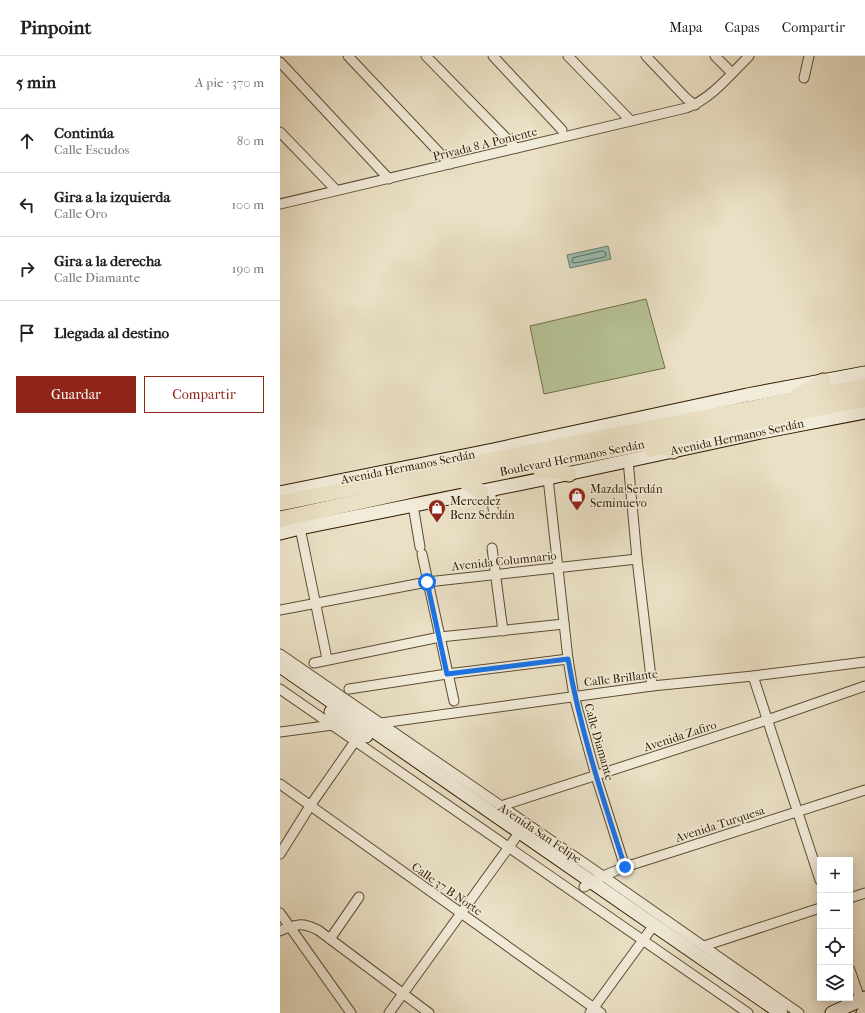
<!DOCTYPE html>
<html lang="es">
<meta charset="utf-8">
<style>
:root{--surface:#fff;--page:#f2f2f2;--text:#202124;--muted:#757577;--line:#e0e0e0;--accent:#8f2418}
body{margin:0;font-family:"IM FELL French Canon",serif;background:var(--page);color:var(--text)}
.controls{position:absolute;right:12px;bottom:12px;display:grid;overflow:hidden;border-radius:0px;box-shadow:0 2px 10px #0003}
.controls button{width:36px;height:36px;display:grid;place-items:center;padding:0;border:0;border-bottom:1px solid var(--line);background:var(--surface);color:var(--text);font:20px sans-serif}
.stop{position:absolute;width:12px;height:12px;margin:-9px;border:3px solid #1a73e8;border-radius:50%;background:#fff}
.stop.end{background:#1a73e8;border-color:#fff;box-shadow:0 1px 4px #0008}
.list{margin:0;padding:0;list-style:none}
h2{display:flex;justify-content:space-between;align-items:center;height:52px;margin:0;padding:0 16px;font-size:17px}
h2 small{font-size:13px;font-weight:400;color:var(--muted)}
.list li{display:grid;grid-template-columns:26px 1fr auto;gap:12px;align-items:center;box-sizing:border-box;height:64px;padding:0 16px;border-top:1px solid var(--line)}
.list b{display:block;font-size:15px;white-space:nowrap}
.list p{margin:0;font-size:13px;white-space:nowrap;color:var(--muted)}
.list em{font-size:13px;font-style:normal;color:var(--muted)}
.actions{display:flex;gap:8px;padding:12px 16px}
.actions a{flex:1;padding:9px 0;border:1px solid var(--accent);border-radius:0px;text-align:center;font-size:14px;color:var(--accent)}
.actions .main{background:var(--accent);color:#fff}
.icon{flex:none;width:22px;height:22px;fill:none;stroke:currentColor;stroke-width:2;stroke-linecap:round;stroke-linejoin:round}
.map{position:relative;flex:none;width:585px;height:957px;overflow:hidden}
header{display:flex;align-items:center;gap:24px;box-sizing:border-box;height:56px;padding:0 20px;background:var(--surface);border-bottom:1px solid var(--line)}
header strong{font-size:19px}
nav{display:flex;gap:22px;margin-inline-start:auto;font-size:14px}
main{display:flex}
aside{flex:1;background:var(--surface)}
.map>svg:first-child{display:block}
.green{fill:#b6c295;stroke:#726e4b}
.water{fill:#98bdb0;stroke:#6e7c6a}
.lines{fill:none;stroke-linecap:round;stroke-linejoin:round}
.shore{stroke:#646c58;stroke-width:1}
.street-casing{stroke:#5e4c32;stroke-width:11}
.secondary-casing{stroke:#2f1b01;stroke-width:15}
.primary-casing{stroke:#2f1b01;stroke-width:17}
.street{stroke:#f1ebd9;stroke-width:9}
.secondary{stroke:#f1ebd9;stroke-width:13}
.primary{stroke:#eae0c5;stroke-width:15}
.route{stroke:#1a73e8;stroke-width:5}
.labels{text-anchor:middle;stroke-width:3;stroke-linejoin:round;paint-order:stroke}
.street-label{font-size:12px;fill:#2f1b01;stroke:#f1ebd9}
.poi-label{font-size:12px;fill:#2f1b01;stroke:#f1ebd9;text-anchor:start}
</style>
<header>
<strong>Pinpoint</strong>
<nav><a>Mapa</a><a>Capas</a><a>Compartir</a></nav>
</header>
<main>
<aside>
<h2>5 min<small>A pie · 370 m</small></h2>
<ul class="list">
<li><svg class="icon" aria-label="ahead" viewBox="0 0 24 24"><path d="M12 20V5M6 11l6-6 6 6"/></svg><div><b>Continúa</b><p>Calle Escudos</p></div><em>80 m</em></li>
<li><svg class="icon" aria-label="left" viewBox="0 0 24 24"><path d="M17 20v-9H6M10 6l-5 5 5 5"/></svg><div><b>Gira a la izquierda</b><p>Calle Oro</p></div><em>100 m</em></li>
<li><svg class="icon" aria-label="right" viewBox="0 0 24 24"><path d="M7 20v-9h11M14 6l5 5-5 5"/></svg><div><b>Gira a la derecha</b><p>Calle Diamante</p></div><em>190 m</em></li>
<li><svg class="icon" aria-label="arrive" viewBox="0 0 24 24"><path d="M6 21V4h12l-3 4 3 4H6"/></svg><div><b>Llegada al destino</b></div></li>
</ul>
<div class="actions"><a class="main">Guardar</a><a>Compartir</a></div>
</aside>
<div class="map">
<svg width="585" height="957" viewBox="0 0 585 957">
<rect width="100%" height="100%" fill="#eae0c5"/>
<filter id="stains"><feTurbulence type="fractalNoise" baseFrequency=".005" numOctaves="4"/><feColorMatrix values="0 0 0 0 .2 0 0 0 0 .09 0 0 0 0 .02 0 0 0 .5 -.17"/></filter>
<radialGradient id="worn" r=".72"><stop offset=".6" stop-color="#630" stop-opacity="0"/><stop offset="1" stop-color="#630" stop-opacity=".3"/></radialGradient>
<!-- green -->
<polygon class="green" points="366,243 385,312 264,338 250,270"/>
<!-- water -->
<polygon class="water" points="328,190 331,203 290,212 287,199"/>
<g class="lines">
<!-- shore -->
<polygon class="shore" points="323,195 326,197 325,201 295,207 292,206 293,202"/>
<!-- street casing -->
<g class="street-casing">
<g id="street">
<polyline points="68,0 170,108"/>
<polyline points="146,0 236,92"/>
<polyline points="213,0 282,74"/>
<polyline points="288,0 350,64"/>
<polyline points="366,0 406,42 415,49"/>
<polyline points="435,0 452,17"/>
<polyline points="0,6 109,123"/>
<polyline points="524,22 529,0"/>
<polyline points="0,76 56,134"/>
<path d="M0,148L406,52C430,44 451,18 469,0"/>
<polyline points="348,404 357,503 372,630"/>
<polyline points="268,422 288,603 294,640 316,720 345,811"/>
<polyline points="210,434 214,458"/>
<polyline points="133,449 140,491"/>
<polyline points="20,472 47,603"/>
<polyline points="212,492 223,575"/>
<polyline points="142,498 174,645"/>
<polyline points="0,554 147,526 357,503"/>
<polyline points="0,598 323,820 519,957"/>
<polyline points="34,607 160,581 284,568"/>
<polyline points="473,620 540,824"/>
<polyline points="0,633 468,957"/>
<polyline points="69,633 167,618 288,603"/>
<polyline points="101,667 372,630 473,620 585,606"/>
<polyline points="0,676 53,669"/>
<polyline points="0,728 321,957"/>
<polyline points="221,750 487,664 585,630"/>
<polyline points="0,798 30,750 78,681"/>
<polyline points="304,831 323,820 345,811 585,734"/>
<polyline points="570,842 585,837"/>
<polyline points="0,857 71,957"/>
<path d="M0,875C16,868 22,866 38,874L149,957"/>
<polyline points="50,883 79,841"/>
<polyline points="424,890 540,852"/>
<polyline points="570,914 582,949"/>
<polyline points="109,957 239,777"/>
<polyline points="310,957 374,869"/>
</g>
</g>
<!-- secondary casing -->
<g class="secondary-casing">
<g id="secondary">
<polyline points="0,437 213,394 467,339 585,317"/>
<polyline points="0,477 20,472 268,422 481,376 585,356"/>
<polyline points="0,610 501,957"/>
<polyline points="51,656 86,680"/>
<polyline points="552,957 585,942"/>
<polyline points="583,957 585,956"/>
</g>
</g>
<!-- primary casing -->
<g class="primary-casing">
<g id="primary">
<polyline points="518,340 543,325"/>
<path d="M371,393C379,391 385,389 393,395"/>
<polyline points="261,415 273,414 289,418"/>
<polyline points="182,424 201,436"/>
<polyline points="0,447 320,382 585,330"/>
<polyline points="0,463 142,432 585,343"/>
</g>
</g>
<!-- street -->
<use href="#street" class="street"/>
<!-- secondary -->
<use href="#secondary" class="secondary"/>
<!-- primary -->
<use href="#primary" class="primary"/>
</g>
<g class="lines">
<!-- route -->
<path class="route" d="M147,526L167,618L288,603C300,674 323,743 345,811"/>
</g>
<!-- icons -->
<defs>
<g id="shop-pin" transform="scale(0.9)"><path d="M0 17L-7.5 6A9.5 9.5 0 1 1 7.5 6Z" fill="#8f2418" stroke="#f1ebd9"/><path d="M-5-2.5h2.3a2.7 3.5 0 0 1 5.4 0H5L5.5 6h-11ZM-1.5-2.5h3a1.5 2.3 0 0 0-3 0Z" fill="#fff"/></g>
</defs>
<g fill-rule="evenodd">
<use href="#shop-pin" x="297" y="440"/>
<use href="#shop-pin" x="157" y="452"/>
</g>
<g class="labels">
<!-- street labels -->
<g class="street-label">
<text transform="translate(205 88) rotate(-14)" y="4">Privada 8 A Poniente</text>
<text transform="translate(457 381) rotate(-12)" y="4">Avenida Hermanos Serdán</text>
<text transform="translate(292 402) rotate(-11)" y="4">Boulevard Hermanos Serdán</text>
<text transform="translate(128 411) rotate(-11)" y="4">Avenida Hermanos Serdán</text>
<text transform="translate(224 505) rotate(-6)" y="4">Avenida Columnario</text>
<text transform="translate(341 622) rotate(-7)" y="4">Calle Brillante</text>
<text transform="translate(400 680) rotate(-18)" y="4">Avenida Zafiro</text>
<text transform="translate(319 686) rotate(74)" y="4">Calle Diamante</text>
<text transform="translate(440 768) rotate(-18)" y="4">Avenida Turquesa</text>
<text transform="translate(260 777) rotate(34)" y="4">Avenida San Felipe</text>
<text transform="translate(167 833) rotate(35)" y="4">Calle 37 B Norte</text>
</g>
<!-- poi labels -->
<g class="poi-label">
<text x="310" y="437">Mazda Serdán<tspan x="310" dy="14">Seminuevo</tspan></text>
<text x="170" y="449">Mercedez<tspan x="170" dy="14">Benz Serdán</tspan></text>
</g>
</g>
<rect width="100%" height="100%" filter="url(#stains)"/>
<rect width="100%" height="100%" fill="url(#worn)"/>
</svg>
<div class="controls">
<button>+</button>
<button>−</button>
<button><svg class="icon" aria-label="locate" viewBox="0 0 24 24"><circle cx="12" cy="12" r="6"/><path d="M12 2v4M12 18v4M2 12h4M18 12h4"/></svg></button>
<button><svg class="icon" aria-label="layers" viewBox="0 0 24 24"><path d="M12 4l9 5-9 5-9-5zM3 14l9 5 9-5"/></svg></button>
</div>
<div class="stop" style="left:147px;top:526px"></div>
<div class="stop end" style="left:345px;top:811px"></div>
</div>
</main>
